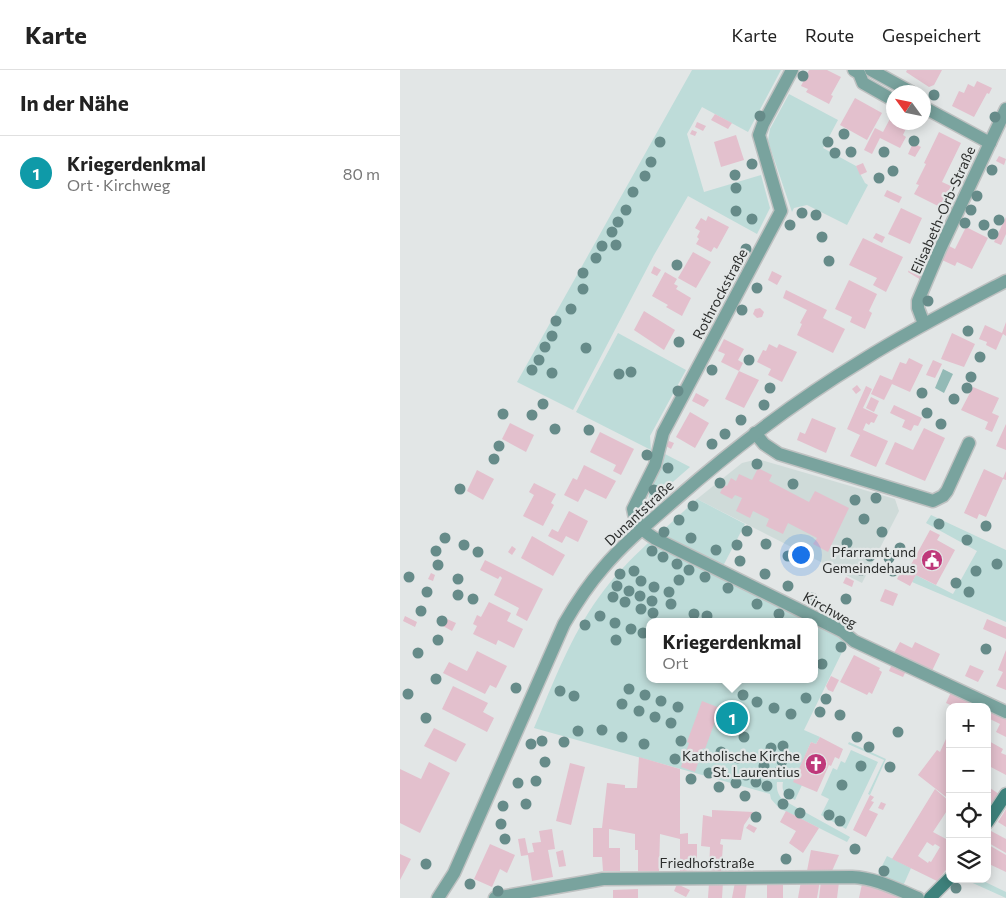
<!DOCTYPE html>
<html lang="de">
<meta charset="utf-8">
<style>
:root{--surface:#fff;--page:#f6f6f6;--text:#222;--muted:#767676;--line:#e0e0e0;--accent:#2563eb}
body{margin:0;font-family:Commissioner,sans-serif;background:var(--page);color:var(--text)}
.controls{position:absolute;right:15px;bottom:15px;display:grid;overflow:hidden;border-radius:10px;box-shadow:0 2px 12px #0003}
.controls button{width:45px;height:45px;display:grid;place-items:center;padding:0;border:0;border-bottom:1px solid var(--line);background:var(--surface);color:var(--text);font:25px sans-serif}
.compass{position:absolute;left:486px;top:15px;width:45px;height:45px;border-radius:50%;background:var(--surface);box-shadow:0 2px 12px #0003;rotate:303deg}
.you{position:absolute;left:400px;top:484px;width:18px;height:18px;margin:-12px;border:4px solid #fff;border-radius:50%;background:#1a73e8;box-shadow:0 0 0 8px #1a73e833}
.badge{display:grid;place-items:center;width:32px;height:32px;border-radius:50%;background:var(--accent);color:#fff;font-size:16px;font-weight:700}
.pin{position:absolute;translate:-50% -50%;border:2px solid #fff;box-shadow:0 1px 5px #0006}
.popup{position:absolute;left:246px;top:548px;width:172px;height:65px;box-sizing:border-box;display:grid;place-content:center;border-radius:10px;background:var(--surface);filter:drop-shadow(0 1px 4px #0005);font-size:16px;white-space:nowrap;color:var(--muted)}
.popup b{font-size:19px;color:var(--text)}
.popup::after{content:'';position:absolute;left:50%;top:100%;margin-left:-10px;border:10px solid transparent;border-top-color:var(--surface)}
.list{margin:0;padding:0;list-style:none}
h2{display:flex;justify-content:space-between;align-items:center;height:65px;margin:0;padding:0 20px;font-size:21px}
h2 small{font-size:16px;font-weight:400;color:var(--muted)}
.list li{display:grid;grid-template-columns:32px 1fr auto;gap:15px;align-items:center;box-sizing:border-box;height:75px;padding:0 20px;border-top:1px solid var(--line)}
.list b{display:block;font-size:19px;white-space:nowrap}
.list p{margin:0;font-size:16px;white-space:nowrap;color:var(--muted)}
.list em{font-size:16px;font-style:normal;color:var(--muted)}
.icon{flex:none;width:28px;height:28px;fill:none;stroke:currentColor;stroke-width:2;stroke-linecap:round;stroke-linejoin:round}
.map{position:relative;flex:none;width:606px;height:828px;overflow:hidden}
header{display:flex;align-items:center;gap:30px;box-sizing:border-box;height:70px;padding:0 25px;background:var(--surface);border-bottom:1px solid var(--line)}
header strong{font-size:24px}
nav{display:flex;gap:28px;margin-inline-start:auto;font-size:18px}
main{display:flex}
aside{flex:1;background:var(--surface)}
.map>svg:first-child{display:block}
.built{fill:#cfdbd9}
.green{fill:#bedcd9}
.water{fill:#93bab6}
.building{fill:#e3c0cd;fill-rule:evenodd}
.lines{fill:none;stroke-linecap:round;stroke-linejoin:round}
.street-casing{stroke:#bec1c1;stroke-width:15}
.secondary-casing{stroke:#bec1c1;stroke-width:15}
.street{stroke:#79a39e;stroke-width:12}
.secondary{stroke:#3e827c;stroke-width:12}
.tree{fill:#668b89}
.labels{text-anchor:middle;stroke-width:4.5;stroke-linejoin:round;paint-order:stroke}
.street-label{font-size:14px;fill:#2c2e2d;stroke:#e2e6e6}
.poi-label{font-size:14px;fill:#2c2e2d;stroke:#e2e6e6;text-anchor:end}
</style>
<header>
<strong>Karte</strong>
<nav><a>Karte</a><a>Route</a><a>Gespeichert</a></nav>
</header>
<main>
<aside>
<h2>In der Nähe<small></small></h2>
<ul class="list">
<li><span class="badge" style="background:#0f9aa8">1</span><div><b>Kriegerdenkmal</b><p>Ort · Kirchweg</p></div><em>80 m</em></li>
</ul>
</aside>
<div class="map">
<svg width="606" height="828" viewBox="0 0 606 828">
<rect width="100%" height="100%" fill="#e2e6e6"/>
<!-- built -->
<polygon class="built" points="358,389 495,429 499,441 462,513 297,429 342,393"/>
<!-- green -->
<g class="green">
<polygon points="292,0 381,0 348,62 302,37 287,64 304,122 361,105 370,138 357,164 288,126 254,185 173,340 117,312"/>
<polygon points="389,24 438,50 423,78 456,96 465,113 468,115 447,155 407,135 394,138 392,142 368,71 370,59"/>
<polygon points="218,263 286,300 250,366 251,380 176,342"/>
<path d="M265,384L290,397L251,431L249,430C247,416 263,399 265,384Z"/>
<polygon points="297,429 345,454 323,496 259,464"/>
<polygon points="531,445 606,480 606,552 512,512 516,505 553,524 577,481 526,453"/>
<path d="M248,473L410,552H250V609H414L415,554L447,572L404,660L420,667L416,674L411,672L394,711L402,715L395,730C386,726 381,723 383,712H377C376,719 378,725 383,730L450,767L447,772L379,738L371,729L370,724L134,658C153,614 170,567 199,527C213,507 230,490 248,473Z"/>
<polygon points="449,672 486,689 470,725 468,724 484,690 448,674"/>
<polygon points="451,680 478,692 446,759 421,745 429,729 421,725 433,698 437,700 441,691 445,693"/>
<polygon points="487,786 511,798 503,816 478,804"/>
<polygon points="579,809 606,822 606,828 566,810"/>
</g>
<!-- water -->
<polygon class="water" points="543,299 553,304 544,323 535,318"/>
<!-- building -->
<g class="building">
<polygon points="409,0 427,0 441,7 431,25 433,26 429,34 406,22 408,19 401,16"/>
<polygon points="507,0 542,0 534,15 529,17 506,2"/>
<polygon points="577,11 592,18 589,24 587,23 574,47 552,36 559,21 564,23 568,14 574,17"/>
<polygon points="455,28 482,43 467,70 440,55"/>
<polygon points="493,43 493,52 509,52 503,65 506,67 500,78 480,68 472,84 464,80 475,58 483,62"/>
<polygon points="315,44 332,53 328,59 311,50"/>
<polygon points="297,52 306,56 303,61 295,57"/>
<polygon points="292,60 297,62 295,66 290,64"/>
<polygon points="539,62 561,73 542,112 551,116 540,137 514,124 519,115 516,114 526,94 524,93"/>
<polygon points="336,65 344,90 321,97 314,72"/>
<polygon points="513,73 521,77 515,87 508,84"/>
<polygon points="599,86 606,89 604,95 596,91"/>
<polygon points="463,93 467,102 460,105 456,96"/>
<polygon points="487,120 502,127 499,133 484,126"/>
<polygon points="501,138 522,148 510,174 488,164"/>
<polygon points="308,146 329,157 317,179 314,177 311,182 296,174 299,169 297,167 300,161 295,158 301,148 306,151"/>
<polygon points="606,147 606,164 601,175 594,172"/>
<polygon points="566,157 588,168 572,199 557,192 555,196 542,190 549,176 555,179"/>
<polygon points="476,163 485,167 482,173 473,168"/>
<polygon points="463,168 503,187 486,222 473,215 477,208 449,195"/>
<polygon points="293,182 311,192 296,218 278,208"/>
<polygon points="514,190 528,197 521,210 508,202"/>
<polygon points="254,196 261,200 257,206 251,203"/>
<polygon points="372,201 382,206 377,215 368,210"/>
<polygon points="265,202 277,209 274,214 278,216 276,219 291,228 282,246 266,237 268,235 252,226"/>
<polygon points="449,210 477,224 469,241 472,243 465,259 450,252 452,247 435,239"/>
<polygon points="386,220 427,240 423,248 445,259 433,283 397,265 402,254 400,253 407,240 383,228"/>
<polygon points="360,238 364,242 362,247 357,248 353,244 355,239"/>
<polygon points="244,241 275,260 264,280 234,260"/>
<polygon points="606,252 606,266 603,264 596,280 586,275 587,272 579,269 585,255 602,263"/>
<polygon points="552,263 575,274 564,297 541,289"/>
<polygon points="324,269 344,279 338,290 343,293 339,301 321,292 325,284 318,281"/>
<polygon points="369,274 377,278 379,274 397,282 382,312 368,305 371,299 357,292 363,280 366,281"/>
<polygon points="509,288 523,295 510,322 492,314 484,330 471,324 480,305 492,310 500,292 506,294"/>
<polygon points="533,290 542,294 535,308 526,305"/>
<polygon points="339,301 359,310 344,338 325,329"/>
<polygon points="457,315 461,320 456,324 452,319"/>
<polygon points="466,316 472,319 463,338 478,345 474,353 471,352 469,355 466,353 463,360 488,371 476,397 450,386 460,365 447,359"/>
<polygon points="573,317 599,328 592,343 599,346 592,362 585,359 588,352 561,340"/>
<polygon points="296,323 309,330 304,337 292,331"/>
<polygon points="471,327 479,331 474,342 466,338"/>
<polygon points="494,335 522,348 518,356 514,355 511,361 502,357 505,350 490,343"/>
<polygon points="290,342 309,353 295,378 276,367"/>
<polygon points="412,348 436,358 426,383 397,370 400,362 405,364"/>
<polygon points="110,353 134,365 126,382 102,369"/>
<polygon points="606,354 606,380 596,376"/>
<polygon points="524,358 545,368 525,411 485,394 495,372 513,380"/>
<polygon points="200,362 234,379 221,405 213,401 216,395 190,382"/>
<polygon points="269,371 274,373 271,379 266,376"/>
<polygon points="184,395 216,411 206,429 185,419 178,432 164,425 173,408 177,410"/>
<polygon points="358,398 372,405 369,411 409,432 415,421 449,438 428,482 413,474 417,468 388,453 383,464 366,456 369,449 353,441 350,448 336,441 342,428 335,425 332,429 320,423 324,415 327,416 331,408 336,411 339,404 352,410"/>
<polygon points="584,399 603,408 606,401 606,410 603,409 586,447 579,444 577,449 564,443"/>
<polygon points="77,400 94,409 83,430 67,421"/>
<polygon points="134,413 156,424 151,433 154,435 143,456 123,446 134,425 129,422"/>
<polygon points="169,441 188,451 178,472 166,466 162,473 148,466 152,459 158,462"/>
<polygon points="530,460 540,465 537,470 555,480 536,515 516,505 510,516 497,509 503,498 508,500"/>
<polygon points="132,466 165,485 153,506 121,488"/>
<polygon points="112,476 116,479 112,485 108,482"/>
<polygon points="85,490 143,519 127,551 116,545 119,538 94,525 102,508 100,506 98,509 80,500"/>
<polygon points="31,503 35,505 33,511 28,509"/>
<polygon points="446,507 454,511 452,517 443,513"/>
<polygon points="485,519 498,524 493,536 480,531"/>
<polygon points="89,532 111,543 107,551 123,559 114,578 98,570 96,575 73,564 77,556 73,554 77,545 81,547"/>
<polygon points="5,546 17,552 15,557 3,551"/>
<polygon points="47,549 56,553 52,561 43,556"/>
<polygon points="587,549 606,557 606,569 583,559"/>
<polygon points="500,572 512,578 515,572 540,584 531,603 494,583"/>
<polygon points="606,580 606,620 596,616 603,602 598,600"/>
<polygon points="77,581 107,596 96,618 90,615 85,624 43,603 49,592 67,601"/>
<polygon points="454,585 480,598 479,600 482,602 472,624 469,622 467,625 440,612"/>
<polygon points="492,594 506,601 503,607 489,601"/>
<polygon points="570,595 584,601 578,612 565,606"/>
<polygon points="431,606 439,610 433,622 428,620 426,616"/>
<polygon points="53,616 88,633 83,642 94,648 87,662 42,639"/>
<polygon points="551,622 584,637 555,637 546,633"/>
<polygon points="302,631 320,638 305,679 303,678 295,702 281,697 289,673 287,672"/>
<polygon points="591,640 606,646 606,667 596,662 600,654 588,648"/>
<polygon points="34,658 66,674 56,692 24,676"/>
<polygon points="550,660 550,709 546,716 550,719 550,730 518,705 537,680 540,682"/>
<polygon points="420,667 443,679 439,689 435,687 431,696 429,695 417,722 393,712 411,672 416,674"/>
<polygon points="587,670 603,679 601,683 606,685 606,705 587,695"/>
<polygon points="239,687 280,699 280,764 288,763 288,774 297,774 297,800 280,801 280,769 260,764 259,801 238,801 238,780 235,780 235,764 209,759 209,778 220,778 220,801 203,801 202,787 193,787 193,758 202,758 207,713 225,715 225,718 237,718"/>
<polygon points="29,692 50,703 20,763 0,753 0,699 21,709"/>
<polygon points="170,693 185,697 171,755 156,751"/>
<polygon points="587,716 599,724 589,739 587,737"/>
<path d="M535,719L550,732V736L533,762L546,769L550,763V795L537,811L492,789ZM527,772L533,776L535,774L540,777L531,792L529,791L528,793L518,786Z"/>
<polygon points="470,725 474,727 471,731 474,732 469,740 478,744 466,767 453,760"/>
<polygon points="481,732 486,734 483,740 478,738"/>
<polygon points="606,739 606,757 598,752"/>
<polygon points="312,740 353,742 344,755 341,770 321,769 320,774 323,775 321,801 309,800 310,777 301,776 303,745 312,747"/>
<polygon points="386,741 419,758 403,783 389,773 396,761 380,752"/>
<polygon points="349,754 357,758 354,763 346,758"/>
<polygon points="152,759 155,779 148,780 153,807 132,811 128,785 121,786 118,769 125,768 128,783 134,782 132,773 141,772 139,761"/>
<polygon points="591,761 606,769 606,783 587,772 587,768"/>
<polygon points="90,774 115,785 107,803 100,799 92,817 74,809"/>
<polygon points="587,774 606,785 606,802 587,793"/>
<polygon points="163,780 166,796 159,797 156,782"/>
<polygon points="411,780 439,785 432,801 407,801"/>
<polygon points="0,784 11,789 0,810"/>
<polygon points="420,810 417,828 398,828 401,811"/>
<polygon points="421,811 439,812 437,828 419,828"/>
<polygon points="323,812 322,828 308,828 309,813"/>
<polygon points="335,812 347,812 345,828 332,828"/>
<rect x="367" y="812" width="16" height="16"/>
<polygon points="277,814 290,820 286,827 274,821"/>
<polygon points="462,814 482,820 501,828 459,828"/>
<polygon points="238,819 238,828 213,828 213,820"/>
</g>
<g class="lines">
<!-- street casing -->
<g class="street-casing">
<g id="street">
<path d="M392,0L363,54L359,65L381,141L263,363L255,395L233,439C235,453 243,461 254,468L442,561L454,571L606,642"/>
<polyline points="454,0 459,3 463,13 493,30"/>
<polyline points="471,0 511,22"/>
<polyline points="524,41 527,39 590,73"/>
<polyline points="524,254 518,238 518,231 540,179 606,39"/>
<polyline points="355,363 364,374 379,384 533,431 543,426 547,421 569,373"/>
<path d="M38,828L54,803L164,554C175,535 188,515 203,498C225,472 252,450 277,428C335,377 397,330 463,290C509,261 558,236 606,211"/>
<path d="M95,828L203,809L452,807C476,808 496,819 518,828"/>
</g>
</g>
<!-- secondary casing -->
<g class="secondary-casing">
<g id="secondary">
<polyline points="587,753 606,724"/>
<polyline points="530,828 550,808"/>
</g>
</g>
<!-- street -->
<use href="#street" class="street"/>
<!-- secondary -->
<use href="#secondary" class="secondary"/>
</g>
<!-- trees -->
<g class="tree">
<circle cx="403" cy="6" r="5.5"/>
<circle cx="534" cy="25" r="5.5"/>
<circle cx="360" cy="46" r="5.5"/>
<circle cx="595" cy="47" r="5.5"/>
<circle cx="444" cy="64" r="5.5"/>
<circle cx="514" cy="71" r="5.5"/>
<circle cx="260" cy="72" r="5.5"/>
<circle cx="428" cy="72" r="5.5"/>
<circle cx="451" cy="82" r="5.5"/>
<circle cx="484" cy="82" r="5.5"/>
<circle cx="435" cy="83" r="5.5"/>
<circle cx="251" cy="92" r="5.5"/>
<circle cx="352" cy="94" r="5.5"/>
<circle cx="592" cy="100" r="5.5"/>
<circle cx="493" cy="101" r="5.5"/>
<circle cx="335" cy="105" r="5.5"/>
<circle cx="245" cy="106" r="5.5"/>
<circle cx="479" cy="108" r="5.5"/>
<circle cx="336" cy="118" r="5.5"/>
<circle cx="233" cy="122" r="5.5"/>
<circle cx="577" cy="126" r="5.5"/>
<circle cx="226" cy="140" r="5.5"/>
<circle cx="571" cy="140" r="5.5"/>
<circle cx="336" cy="141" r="5.5"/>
<circle cx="402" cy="143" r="5.5"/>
<circle cx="416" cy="145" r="5.5"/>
<circle cx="352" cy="149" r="5.5"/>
<circle cx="599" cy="150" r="5.5"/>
<circle cx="218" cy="152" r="5.5"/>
<circle cx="565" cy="153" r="5.5"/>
<circle cx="390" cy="155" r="5.5"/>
<circle cx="584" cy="155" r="5.5"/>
<circle cx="212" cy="162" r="5.5"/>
<circle cx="593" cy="164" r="5.5"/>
<circle cx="422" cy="167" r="5.5"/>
<circle cx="216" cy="175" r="5.5"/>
<circle cx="202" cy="176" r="5.5"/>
<circle cx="346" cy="179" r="5.5"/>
<circle cx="196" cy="188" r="5.5"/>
<circle cx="429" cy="191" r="5.5"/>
<circle cx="277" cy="195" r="5.5"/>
<circle cx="183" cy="203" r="5.5"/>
<circle cx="357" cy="218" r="5.5"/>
<circle cx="183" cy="219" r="5.5"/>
<circle cx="528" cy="231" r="5.5"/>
<circle cx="171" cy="239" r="5.5"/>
<circle cx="342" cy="240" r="5.5"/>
<circle cx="156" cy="251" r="5.5"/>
<circle cx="568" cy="261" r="5.5"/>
<circle cx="152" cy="266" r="5.5"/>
<circle cx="279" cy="272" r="5.5"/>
<circle cx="145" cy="277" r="5.5"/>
<circle cx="186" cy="278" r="5.5"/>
<circle cx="580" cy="287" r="5.5"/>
<circle cx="139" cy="290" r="5.5"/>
<circle cx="349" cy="290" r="5.5"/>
<circle cx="132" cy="300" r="5.5"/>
<circle cx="312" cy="300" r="5.5"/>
<circle cx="231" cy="302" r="5.5"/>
<circle cx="152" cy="303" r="5.5"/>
<circle cx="219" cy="304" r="5.5"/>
<circle cx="571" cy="307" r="5.5"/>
<circle cx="370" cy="318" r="5.5"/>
<circle cx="567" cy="318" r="5.5"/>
<circle cx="278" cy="321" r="5.5"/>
<circle cx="522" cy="323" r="5.5"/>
<circle cx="554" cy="329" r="5.5"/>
<circle cx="143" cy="334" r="5.5"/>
<circle cx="364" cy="335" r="5.5"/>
<circle cx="527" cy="343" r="5.5"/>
<circle cx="103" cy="344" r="5.5"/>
<circle cx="132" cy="345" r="5.5"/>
<circle cx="341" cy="350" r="5.5"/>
<circle cx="541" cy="354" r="5.5"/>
<circle cx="155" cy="359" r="5.5"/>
<circle cx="189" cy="360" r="5.5"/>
<circle cx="325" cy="364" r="5.5"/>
<circle cx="312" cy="374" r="5.5"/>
<circle cx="99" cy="376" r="5.5"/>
<circle cx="247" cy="385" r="5.5"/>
<circle cx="94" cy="389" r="5.5"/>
<circle cx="357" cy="394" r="5.5"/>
<circle cx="268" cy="398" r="5.5"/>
<circle cx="320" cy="413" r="5.5"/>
<circle cx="393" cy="414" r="5.5"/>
<circle cx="60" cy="419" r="5.5"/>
<circle cx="254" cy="420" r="5.5"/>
<circle cx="476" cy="428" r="5.5"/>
<circle cx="455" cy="430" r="5.5"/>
<circle cx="293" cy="436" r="5.5"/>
<circle cx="464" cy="449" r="5.5"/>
<circle cx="279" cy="450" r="5.5"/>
<circle cx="539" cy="454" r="5.5"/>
<circle cx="586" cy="456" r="5.5"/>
<circle cx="347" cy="461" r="5.5"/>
<circle cx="264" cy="462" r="5.5"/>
<circle cx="482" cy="462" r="5.5"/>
<circle cx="45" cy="468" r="5.5"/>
<circle cx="291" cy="468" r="5.5"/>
<circle cx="567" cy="470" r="5.5"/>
<circle cx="447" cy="473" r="5.5"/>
<circle cx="366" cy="474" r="5.5"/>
<circle cx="64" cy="475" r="5.5"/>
<circle cx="337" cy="475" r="5.5"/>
<circle cx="500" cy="478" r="5.5"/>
<circle cx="316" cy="480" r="5.5"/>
<circle cx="36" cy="481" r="5.5"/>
<circle cx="252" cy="481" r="5.5"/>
<circle cx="78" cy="482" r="5.5"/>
<circle cx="388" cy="486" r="5.5"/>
<circle cx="470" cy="486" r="5.5"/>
<circle cx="263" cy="487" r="5.5"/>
<circle cx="489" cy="488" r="5.5"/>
<circle cx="340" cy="491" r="5.5"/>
<circle cx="277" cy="494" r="5.5"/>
<circle cx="597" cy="494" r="5.5"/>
<circle cx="38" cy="495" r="5.5"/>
<circle cx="289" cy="500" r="5.5"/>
<circle cx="461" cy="500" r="5.5"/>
<circle cx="234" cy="501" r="5.5"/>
<circle cx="493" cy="501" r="5.5"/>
<circle cx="576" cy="501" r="5.5"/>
<circle cx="220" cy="504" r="5.5"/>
<circle cx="365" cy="504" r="5.5"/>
<circle cx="9" cy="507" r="5.5"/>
<circle cx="305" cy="507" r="5.5"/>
<circle cx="58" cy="509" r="5.5"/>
<circle cx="279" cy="510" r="5.5"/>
<circle cx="241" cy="511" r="5.5"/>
<circle cx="556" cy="513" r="5.5"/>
<circle cx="217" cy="516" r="5.5"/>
<circle cx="388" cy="516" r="5.5"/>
<circle cx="254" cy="517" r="5.5"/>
<circle cx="328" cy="518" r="5.5"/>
<circle cx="229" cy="521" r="5.5"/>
<circle cx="27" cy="522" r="5.5"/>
<circle cx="269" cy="522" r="5.5"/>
<circle cx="569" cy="522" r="5.5"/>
<circle cx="58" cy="525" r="5.5"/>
<circle cx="240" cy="526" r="5.5"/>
<circle cx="213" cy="527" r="5.5"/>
<circle cx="412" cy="528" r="5.5"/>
<circle cx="73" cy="529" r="5.5"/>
<circle cx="446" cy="529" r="5.5"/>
<circle cx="252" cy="531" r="5.5"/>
<circle cx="225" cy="532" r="5.5"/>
<circle cx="271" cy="534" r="5.5"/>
<circle cx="357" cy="534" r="5.5"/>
<circle cx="241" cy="539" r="5.5"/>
<circle cx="21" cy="541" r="5.5"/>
<circle cx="253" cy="543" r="5.5"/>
<circle cx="294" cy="544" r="5.5"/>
<circle cx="379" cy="544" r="5.5"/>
<circle cx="200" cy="546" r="5.5"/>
<circle cx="307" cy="546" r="5.5"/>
<circle cx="42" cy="551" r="5.5"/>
<circle cx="215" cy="553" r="5.5"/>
<circle cx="185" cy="555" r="5.5"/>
<circle cx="231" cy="559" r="5.5"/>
<circle cx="243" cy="563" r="5.5"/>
<circle cx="38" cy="570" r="5.5"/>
<circle cx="216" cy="570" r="5.5"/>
<circle cx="441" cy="577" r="5.5"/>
<circle cx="586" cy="579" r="5.5"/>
<circle cx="18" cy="583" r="5.5"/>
<circle cx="422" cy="594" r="5.5"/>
<circle cx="36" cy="609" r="5.5"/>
<circle cx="116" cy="618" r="5.5"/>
<circle cx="229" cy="619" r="5.5"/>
<circle cx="160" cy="621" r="5.5"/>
<circle cx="8" cy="624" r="5.5"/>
<circle cx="245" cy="625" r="5.5"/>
<circle cx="343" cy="625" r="5.5"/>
<circle cx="174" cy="626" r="5.5"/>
<circle cx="406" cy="628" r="5.5"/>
<circle cx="426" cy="629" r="5.5"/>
<circle cx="261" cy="631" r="5.5"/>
<circle cx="357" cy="632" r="5.5"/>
<circle cx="222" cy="634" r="5.5"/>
<circle cx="278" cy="637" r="5.5"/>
<circle cx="374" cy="638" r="5.5"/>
<circle cx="239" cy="641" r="5.5"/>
<circle cx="420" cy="642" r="5.5"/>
<circle cx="391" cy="644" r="5.5"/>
<circle cx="440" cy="645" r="5.5"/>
<circle cx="255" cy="647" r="5.5"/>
<circle cx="26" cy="648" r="5.5"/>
<circle cx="271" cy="653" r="5.5"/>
<circle cx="202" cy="660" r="5.5"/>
<circle cx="329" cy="660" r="5.5"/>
<circle cx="178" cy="661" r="5.5"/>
<circle cx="498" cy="662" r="5.5"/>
<circle cx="222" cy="667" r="5.5"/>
<circle cx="344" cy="667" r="5.5"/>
<circle cx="457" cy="667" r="5.5"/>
<circle cx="142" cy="671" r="5.5"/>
<circle cx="281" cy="671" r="5.5"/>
<circle cx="164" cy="672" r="5.5"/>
<circle cx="131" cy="674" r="5.5"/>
<circle cx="244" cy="674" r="5.5"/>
<circle cx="383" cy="676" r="5.5"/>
<circle cx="469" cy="677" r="5.5"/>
<circle cx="371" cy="678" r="5.5"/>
<circle cx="321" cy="682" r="5.5"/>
<circle cx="338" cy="688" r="5.5"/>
<circle cx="275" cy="689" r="5.5"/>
<circle cx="382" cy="691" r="5.5"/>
<circle cx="145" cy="692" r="5.5"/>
<circle cx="364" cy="696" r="5.5"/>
<circle cx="461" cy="696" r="5.5"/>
<circle cx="490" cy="697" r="5.5"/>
<circle cx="379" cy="702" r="5.5"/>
<circle cx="309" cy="703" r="5.5"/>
<circle cx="346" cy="705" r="5.5"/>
<circle cx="291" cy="709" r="5.5"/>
<circle cx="136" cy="711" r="5.5"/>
<circle cx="356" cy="712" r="5.5"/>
<circle cx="118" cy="713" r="5.5"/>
<circle cx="336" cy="713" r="5.5"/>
<circle cx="442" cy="715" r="5.5"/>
<circle cx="367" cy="716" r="5.5"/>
<circle cx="319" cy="717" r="5.5"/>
<circle cx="389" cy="724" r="5.5"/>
<circle cx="345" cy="726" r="5.5"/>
<circle cx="126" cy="734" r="5.5"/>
<circle cx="383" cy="734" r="5.5"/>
<circle cx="103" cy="736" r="5.5"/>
<circle cx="400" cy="743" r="5.5"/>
<circle cx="429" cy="745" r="5.5"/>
<circle cx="356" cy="747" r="5.5"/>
<circle cx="440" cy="751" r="5.5"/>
<circle cx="101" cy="754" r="5.5"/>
<circle cx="105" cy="769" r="5.5"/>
<circle cx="455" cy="779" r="5.5"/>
<circle cx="386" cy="789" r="5.5"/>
<circle cx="26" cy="794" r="5.5"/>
<circle cx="484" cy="801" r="5.5"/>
<circle cx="70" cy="814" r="5.5"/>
<circle cx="556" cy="818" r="5.5"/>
<circle cx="98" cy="821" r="5.5"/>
</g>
<!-- icons -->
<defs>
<g id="civic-disc" transform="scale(1.125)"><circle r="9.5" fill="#bf387a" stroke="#e2e6e6"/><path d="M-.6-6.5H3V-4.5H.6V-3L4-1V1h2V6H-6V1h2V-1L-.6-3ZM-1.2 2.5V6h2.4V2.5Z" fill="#fff"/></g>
<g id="church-disc" transform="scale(1.125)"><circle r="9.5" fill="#bf387a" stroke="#e2e6e6"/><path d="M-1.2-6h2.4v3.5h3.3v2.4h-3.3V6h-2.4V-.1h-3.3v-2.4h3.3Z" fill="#fff"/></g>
</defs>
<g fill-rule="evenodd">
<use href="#civic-disc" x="532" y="490"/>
<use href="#church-disc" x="416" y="694"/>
</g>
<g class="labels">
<!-- street labels -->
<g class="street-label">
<text transform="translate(543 140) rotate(-66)" y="5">Elisabeth-Orb-Straße</text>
<text transform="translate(320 224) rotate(-62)" y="5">Rothrockstraße</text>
<text transform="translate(239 443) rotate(-43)" y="5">Dunantstraße</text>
<text transform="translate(430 540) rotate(29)" y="5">Kirchweg</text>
<text x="307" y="798">Friedhofstraße</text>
</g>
<!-- poi labels -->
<g class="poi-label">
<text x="516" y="487">Pfarramt und<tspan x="516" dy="16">Gemeindehaus</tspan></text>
<text x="400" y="691">Katholische Kirche<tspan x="400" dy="16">St. Laurentius</tspan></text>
</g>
</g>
</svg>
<div class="controls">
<button>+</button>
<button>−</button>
<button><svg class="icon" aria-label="locate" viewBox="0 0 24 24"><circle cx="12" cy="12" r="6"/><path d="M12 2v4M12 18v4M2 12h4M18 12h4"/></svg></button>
<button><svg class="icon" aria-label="layers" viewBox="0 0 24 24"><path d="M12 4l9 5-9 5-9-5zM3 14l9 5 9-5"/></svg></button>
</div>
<svg class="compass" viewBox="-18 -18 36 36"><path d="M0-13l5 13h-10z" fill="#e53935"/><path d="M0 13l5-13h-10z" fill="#767676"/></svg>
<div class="you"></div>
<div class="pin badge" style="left:332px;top:648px;background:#0f9aa8">1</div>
<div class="popup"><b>Kriegerdenkmal</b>Ort</div>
</div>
</main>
